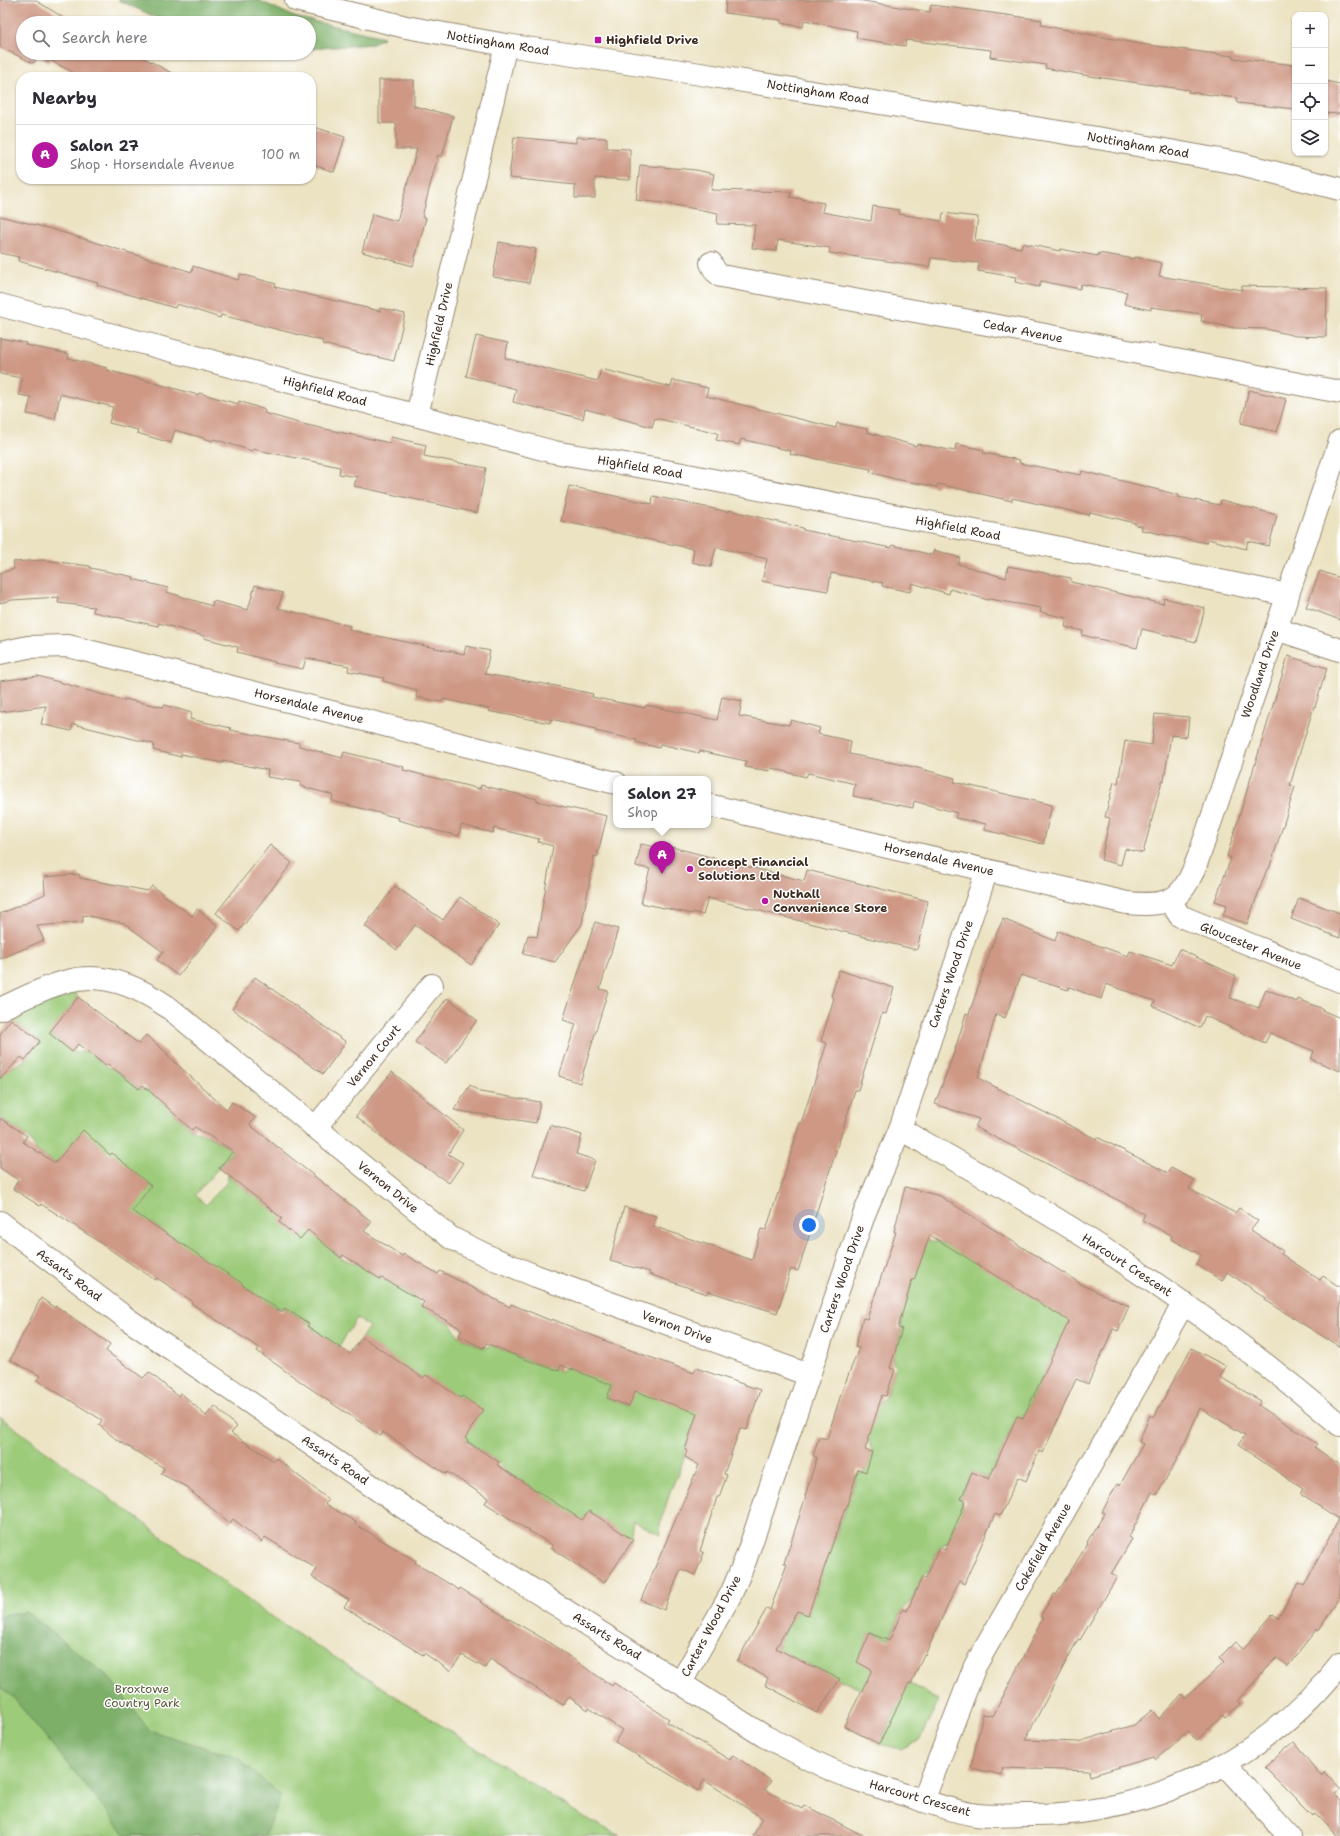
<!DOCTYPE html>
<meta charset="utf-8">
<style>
:root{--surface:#fff;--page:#f7f7f7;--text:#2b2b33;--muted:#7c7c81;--line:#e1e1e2;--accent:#b5179e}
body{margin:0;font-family:"Shantell Sans",sans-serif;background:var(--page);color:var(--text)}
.controls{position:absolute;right:12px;top:12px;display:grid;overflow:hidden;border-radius:8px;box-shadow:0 1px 3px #0004}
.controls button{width:36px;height:36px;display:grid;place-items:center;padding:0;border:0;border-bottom:1px solid var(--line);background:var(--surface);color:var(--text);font:20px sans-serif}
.you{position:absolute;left:809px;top:1225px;width:14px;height:14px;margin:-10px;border:3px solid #fff;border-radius:50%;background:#1a73e8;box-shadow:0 0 0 6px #1a73e833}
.badge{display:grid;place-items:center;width:26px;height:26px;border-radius:50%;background:var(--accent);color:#fff;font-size:13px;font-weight:700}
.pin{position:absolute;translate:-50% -33px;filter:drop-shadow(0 1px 2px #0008)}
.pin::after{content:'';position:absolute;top:21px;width:14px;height:12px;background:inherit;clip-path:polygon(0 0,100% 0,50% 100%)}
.popup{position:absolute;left:613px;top:776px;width:98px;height:52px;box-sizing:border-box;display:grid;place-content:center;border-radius:8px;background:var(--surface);filter:drop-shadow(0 1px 3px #0005);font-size:13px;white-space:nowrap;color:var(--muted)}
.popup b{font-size:15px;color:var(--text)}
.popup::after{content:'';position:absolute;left:50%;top:100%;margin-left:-8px;border:8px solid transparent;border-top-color:var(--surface)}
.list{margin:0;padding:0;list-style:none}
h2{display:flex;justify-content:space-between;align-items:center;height:52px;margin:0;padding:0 16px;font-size:17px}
h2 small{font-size:13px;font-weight:400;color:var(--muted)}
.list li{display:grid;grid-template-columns:26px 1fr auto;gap:12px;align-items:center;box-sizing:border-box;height:60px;padding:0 16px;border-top:1px solid var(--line)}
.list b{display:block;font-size:15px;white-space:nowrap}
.list p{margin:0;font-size:13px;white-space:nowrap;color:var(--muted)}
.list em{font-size:13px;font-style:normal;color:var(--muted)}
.icon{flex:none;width:22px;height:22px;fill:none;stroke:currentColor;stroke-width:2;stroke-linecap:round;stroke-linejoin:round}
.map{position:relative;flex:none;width:1340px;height:1836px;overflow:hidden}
.search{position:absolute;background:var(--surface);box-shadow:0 1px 3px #0004;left:16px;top:16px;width:300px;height:44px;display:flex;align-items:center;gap:10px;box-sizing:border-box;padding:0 14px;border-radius:22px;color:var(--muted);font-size:15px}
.panel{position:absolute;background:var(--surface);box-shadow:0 1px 3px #0004;left:16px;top:72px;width:300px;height:112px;border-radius:16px}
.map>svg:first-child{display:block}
.green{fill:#9ccb79;stroke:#6c7a4c}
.forest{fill:#7daf69;stroke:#5c6c44}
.building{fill:#ce9884;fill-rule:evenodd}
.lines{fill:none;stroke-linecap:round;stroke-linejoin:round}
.minor-casing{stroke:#948670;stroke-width:24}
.minor{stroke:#fff;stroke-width:22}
.poi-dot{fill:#b5179e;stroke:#fff;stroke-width:1.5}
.labels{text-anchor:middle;stroke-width:3;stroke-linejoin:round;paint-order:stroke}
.poi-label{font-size:12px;font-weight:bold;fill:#3b2a1e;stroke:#fff;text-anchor:start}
.street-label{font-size:12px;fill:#3b2a1e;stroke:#fff}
.park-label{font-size:12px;fill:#585a39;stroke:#fff}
</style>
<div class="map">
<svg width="1340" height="1836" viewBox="0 0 1340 1836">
<rect width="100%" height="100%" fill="#fff"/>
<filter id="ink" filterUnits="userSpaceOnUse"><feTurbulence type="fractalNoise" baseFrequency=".025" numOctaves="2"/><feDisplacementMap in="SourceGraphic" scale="8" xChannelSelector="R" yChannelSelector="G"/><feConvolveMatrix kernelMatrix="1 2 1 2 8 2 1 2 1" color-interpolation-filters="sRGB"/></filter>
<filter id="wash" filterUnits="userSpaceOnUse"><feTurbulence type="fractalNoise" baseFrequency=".012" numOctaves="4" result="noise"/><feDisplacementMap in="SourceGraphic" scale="16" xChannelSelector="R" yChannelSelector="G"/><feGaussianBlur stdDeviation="0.9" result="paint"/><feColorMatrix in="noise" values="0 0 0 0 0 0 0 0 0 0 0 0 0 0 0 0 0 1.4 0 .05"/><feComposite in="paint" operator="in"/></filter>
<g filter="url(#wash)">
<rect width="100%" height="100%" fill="#ece3c3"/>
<!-- green -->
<g class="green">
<polygon points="70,987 78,997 50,1034 72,1052 88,1052 106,1066 117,1071 139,1089 149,1090 192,1130 210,1137 233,1151 195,1195 206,1205 227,1182 228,1175 252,1195 265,1191 341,1258 359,1265 380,1279 388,1281 415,1297 421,1307 450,1323 459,1336 483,1348 493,1346 524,1359 559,1371 570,1368 614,1379 607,1398 628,1406 636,1387 698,1413 685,1450 684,1459 670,1492 660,1525 661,1535 633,1521 629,1545 600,1518 589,1511 581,1522 562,1507 506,1471 499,1462 475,1447 468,1440 344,1363 369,1327 357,1318 339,1347 313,1330 309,1324 285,1308 276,1308 152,1224 143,1221 37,1151 27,1136 0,1118 0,1079 9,1069 25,1060 40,1041 11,1019 12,1011"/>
<polygon points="926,1240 943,1243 1095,1321 1057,1346 1023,1418 1017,1416 994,1467 987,1478 972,1472 961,1498 963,1510 947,1544 939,1548 930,1569 922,1577 911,1601 903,1609 889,1639 870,1633 858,1661 911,1684 939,1700 920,1739 901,1749 879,1744 897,1707 776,1649 791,1621 794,1610 808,1614 857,1475 866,1471 872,1452 868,1438 879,1403 886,1396 895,1370 893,1358 902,1329 901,1317 911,1286 925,1249"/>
<polygon points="0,1417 263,1611 585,1818 620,1836 0,1836"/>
</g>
<!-- forest -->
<g class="forest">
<polygon points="118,0 258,0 295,17 384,37 373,44 309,49 309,23 168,23"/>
<polygon points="26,1612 109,1677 149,1730 238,1758 281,1796 265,1836 127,1836 12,1696 0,1687 0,1616"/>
</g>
<g id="blocks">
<!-- building -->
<g class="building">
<polygon points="0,0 35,0 72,23 23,23 23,53 135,53 179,77 82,77 50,60 48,63 38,56 33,63 0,47"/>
<polygon points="726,0 857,0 930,12 931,5 970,10 1042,20 1041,25 1140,44 1233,56 1233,58 1295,65 1295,109 1237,103 1237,98 1188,92 1189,90 1089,76 1045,68 1046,65 990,57 991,50 906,40 905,46 856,38 857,31 804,20 803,27 781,23 781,20 725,13"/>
<polygon points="379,80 414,80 414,106 453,116 442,157 438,155 422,217 426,218 413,266 362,252 372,214 397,221 417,149 396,149 396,123 379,123"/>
<polygon points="1325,81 1340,84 1340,114 1325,113"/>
<polygon points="311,126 345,137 334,172 311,164"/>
<polygon points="514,137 576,143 576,137 607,138 607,148 630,149 630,180 595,178 595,198 575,198 575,185 509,178"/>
<polygon points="640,165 696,170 714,174 711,190 791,192 790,197 824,203 822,212 871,221 873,206 899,210 899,214 942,221 943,213 978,217 975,240 1021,248 1022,243 1060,251 1060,249 1098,256 1098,253 1135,259 1135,257 1162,263 1159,276 1242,290 1242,286 1327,288 1326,337 1296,336 1266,329 1235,328 1201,321 1202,314 1151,307 1151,310 1124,304 1127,292 1081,284 1080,289 1041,281 1039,287 1015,282 1016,277 978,271 979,263 931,258 929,267 829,253 830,248 778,240 776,251 752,248 755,225 717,224 718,213 663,203 636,200"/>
<polygon points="0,216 55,230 192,272 193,266 238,280 240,274 276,284 275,287 380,311 380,308 405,314 394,361 322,344 323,341 221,315 220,318 177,304 175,308 97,285 98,283 18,261 19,257 0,253"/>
<polygon points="499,242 536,249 529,283 493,277"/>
<polygon points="476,336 508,343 505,358 558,372 598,381 601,369 671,387 673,380 708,388 706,396 836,428 837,423 867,429 867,432 916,446 917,444 955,451 956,444 984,450 983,453 1020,460 1019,463 1081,475 1082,471 1179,495 1178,497 1220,505 1221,500 1277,515 1269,546 1248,541 1246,549 1208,539 1207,543 1141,530 1142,526 1135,525 1135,523 1090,512 1089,515 1012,498 1012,501 938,484 937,487 895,479 870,472 871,469 790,454 791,451 741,439 739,445 716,440 718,433 655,418 652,427 585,409 583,419 513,402 516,389 466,376"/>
<polygon points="0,338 26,343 25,345 69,354 68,358 107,368 107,370 198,395 199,393 238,404 239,401 265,410 264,413 302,424 390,443 391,437 426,445 424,456 486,468 477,513 354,486 357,477 339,474 340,467 253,449 252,451 214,439 213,441 175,430 171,443 137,433 138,430 109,423 113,407 60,394 55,419 27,414 31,397 19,395 22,378 0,374"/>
<polygon points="1249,390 1286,399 1277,432 1241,423"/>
<polygon points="569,486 652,504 653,496 729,512 729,510 803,528 803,530 891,548 892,545 932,555 934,550 960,558 958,564 1006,578 1008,566 1071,578 1071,582 1163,604 1164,598 1205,608 1196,642 1142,629 1137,648 1082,635 1083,631 1065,627 1067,618 1040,612 1041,608 989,599 988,600 950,589 949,594 912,583 910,592 882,586 883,583 831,573 828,591 791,585 790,587 762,581 767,559 716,547 711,567 692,562 694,549 561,521"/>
<polygon points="43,560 90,566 90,568 134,577 133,579 168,588 167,592 212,606 213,601 248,610 255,585 283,593 278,608 350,626 349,630 464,654 466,646 490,651 485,674 556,686 593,694 592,697 645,708 646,705 717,720 722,697 742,701 739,716 789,725 791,720 820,728 818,734 851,741 849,754 914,767 955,778 954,782 1052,805 1043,844 985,830 986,824 955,818 957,813 914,801 913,808 853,796 855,784 808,773 806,777 771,768 770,771 745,767 746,761 700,751 699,753 660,744 659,748 636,742 637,740 595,731 596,729 551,719 550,723 488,711 489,709 443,699 442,702 416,697 417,690 383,681 384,678 348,671 349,666 306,658 303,669 274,663 275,662 237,652 238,647 204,638 204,636 159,623 158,626 93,612 94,607 58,603 59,597 12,600 0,603 0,573 14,569 13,562"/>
<polygon points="1320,571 1340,578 1340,620 1306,607"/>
<polygon points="1288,656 1327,668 1315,707 1314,706 1290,785 1295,787 1283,826 1269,869 1267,869 1247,924 1223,915 1227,905 1215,901 1231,858 1227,856"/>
<polygon points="38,676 124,701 124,699 163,707 164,705 192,713 190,719 231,728 230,730 299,743 299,746 342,758 344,752 404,767 403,770 480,789 481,785 537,799 537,801 607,816 597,857 594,856 582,924 555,962 523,954 528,935 537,937 553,846 538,842 539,839 494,828 493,833 461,825 459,836 441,832 398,820 399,818 332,801 333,795 300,786 301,782 267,777 268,770 223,761 223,763 181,754 181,757 153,750 154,744 73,724 71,731 41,724 46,706 0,712 0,681"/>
<polygon points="1155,714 1189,717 1187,737 1171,735 1164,781 1162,781 1143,853 1125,849 1121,865 1101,860 1110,818 1105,817 1114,782 1118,783 1125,741 1152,745"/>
<polygon points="656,843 804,881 807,870 928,901 917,950 708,898 703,915 693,912 692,914 641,903 650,869 636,866 641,844 655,847"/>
<polygon points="270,845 292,863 239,931 216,913"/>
<polygon points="79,874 80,878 148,891 152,886 192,916 197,909 218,926 178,976 157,960 163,952 124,923 83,915 83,922 37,926 44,940 0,959 0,914 45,894 44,877"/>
<polygon points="395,886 443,920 460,897 499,925 471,965 415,925 397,950 365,926"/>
<polygon points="1299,898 1340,913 1340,938 1291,919"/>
<polygon points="1003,919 1055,941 1058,931 1128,956 1130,951 1172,965 1179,949 1236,976 1230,998 1259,1008 1266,989 1297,1002 1298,999 1323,1009 1322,1010 1340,1018 1340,1071 1311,1059 1314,1051 1270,1033 1265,1043 1205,1016 1200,1028 1153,1006 1155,1001 1106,984 1101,999 1069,987 1068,990 1021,975 1005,1018 996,1014 978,1078 1096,1139 1097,1137 1168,1173 1171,1168 1194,1180 1189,1189 1235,1213 1239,1208 1258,1221 1251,1230 1283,1251 1281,1254 1320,1280 1323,1276 1340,1287 1340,1347 1265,1300 1266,1298 1227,1272 1222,1281 1196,1264 1201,1255 1171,1239 1172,1236 1142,1220 1145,1214 975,1127 979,1119 935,1104 955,1050 966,1013 969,1014 994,940"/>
<polygon points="595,922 618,929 600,989 608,991 580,1083 559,1076 576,1024 563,1020"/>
<polygon points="839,970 894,988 886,1014 882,1013 858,1090 855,1090 798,1271 791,1269 777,1313 708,1291 707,1294 649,1274 650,1272 610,1261 624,1207 656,1216 653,1226 752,1260 761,1229 766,1230 778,1193 779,1194 800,1122 801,1123 827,1043 821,1041 834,998 831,997"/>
<polygon points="255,977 346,1042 323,1074 232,1009"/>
<polygon points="78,997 139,1044 146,1035 168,1054 167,1055 227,1110 232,1102 255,1117 250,1125 372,1222 364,1231 402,1256 404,1254 438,1274 440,1271 510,1307 511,1304 552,1321 552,1319 616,1345 694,1373 696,1368 760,1390 747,1430 740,1428 724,1474 727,1475 719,1497 717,1497 700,1551 704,1553 695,1575 681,1569 664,1610 641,1600 699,1465 685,1457 687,1451 685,1450 697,1413 635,1391 629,1406 607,1398 612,1385 561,1365 559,1371 524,1359 486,1343 484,1348 459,1336 462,1329 421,1307 424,1302 382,1278 380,1279 343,1255 341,1258 308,1230 300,1239 279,1222 282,1218 219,1168 233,1151 195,1127 192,1130 143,1085 139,1089 108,1064 106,1066 78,1044 72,1052 49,1033"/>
<polygon points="447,998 477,1020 446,1063 415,1042"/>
<polygon points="11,1019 40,1041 25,1060 21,1057 0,1079 0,1034"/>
<polygon points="392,1072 463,1130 448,1154 463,1163 449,1183 392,1145 356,1116"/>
<polygon points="470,1085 480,1092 540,1102 536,1123 454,1110"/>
<polygon points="0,1118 27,1136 23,1142 55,1163 83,1130 110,1155 112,1153 151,1186 132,1211 243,1284 242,1285 282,1312 285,1308 309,1324 307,1326 350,1354 362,1337 423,1378 426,1375 461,1398 462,1396 483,1410 465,1438 468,1440 467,1442 499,1462 497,1465 582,1520 589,1511 633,1540 604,1583 551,1548 552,1545 485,1503 488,1498 447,1472 446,1474 383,1432 381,1436 327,1400 257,1351 259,1348 191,1303 192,1301 157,1278 155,1280 71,1223 41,1204 40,1206 13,1189 18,1180 0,1168"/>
<polygon points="550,1125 582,1135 576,1154 595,1160 584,1191 533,1175"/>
<polygon points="905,1187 940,1196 1086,1287 1129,1306 1118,1331 1113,1329 1088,1384 1076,1379 1043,1453 1039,1451 1026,1481 1018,1477 1000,1516 995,1514 964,1584 959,1581 925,1655 924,1654 911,1684 909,1683 879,1744 844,1726 872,1670 857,1662 870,1633 889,1641 903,1609 907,1611 922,1577 926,1578 939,1548 945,1550 966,1501 961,1499 972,1472 989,1479 1017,1416 1023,1418 1069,1321 930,1235 914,1280 912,1280 898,1328 902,1329 890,1368 895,1370 886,1396 882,1395 865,1450 872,1452 866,1472 858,1469 846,1509 845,1508 808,1615 797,1611 776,1648 814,1668 815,1667 840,1679 817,1713 765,1685 768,1678 737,1661 767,1608 770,1610 787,1564 784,1563 806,1496 805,1496 817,1457 813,1456 819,1437 827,1439 842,1391 859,1348 855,1347 863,1318 867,1319 896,1232 894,1232"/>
<polygon points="41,1298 55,1308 56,1306 110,1344 106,1351 143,1378 149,1372 178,1396 181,1393 206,1416 215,1406 237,1427 231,1433 274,1461 276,1458 329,1500 325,1504 356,1522 355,1524 416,1561 415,1563 459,1590 460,1588 481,1601 480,1602 544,1639 612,1686 614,1683 669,1719 667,1722 730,1760 733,1755 771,1781 765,1790 802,1809 804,1805 864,1836 753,1836 762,1818 704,1780 698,1791 615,1742 622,1730 589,1708 588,1710 569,1697 563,1705 490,1659 485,1668 462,1655 450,1671 424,1653 423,1655 344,1607 349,1600 312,1577 317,1569 265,1537 262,1542 233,1519 230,1523 188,1489 189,1488 161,1474 164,1468 117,1440 99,1425 102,1420 37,1380 41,1376 10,1360"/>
<path d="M1191,1348L1226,1366L1220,1377L1261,1401L1258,1405L1317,1444L1314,1447L1340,1465V1595L1319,1631L1317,1630L1287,1667L1276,1658L1238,1700L1241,1705L1225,1718L1222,1715L1197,1740L1188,1732L1155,1760L1153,1757L1090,1776L1089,1771L1003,1768L1002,1775L971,1768L983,1714L993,1716L1043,1618L1040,1617L1054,1594L1056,1595L1088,1543L1087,1542L1105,1513L1102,1512L1117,1484L1120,1485L1143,1444L1139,1442L1150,1415L1154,1417ZM1200,1408L1245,1435L1238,1445L1303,1489L1300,1494L1339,1519L1304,1586L1298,1583L1278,1618L1273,1614L1243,1649L1235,1642L1219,1658L1224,1663L1185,1698L1182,1694L1159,1719L1152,1710L1134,1725L1078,1742L1025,1740L1078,1639L1080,1640L1117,1577L1111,1574L1132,1539L1129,1537L1152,1492L1157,1495L1182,1450Z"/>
<polygon points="1294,1742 1321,1775 1323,1772 1339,1789 1333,1794 1340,1801 1340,1836 1337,1836 1314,1813 1313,1815 1265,1767"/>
</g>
</g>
</g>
<g filter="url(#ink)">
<use href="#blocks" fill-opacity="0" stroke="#948670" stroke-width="1"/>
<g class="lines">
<!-- minor casing -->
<g class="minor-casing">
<g id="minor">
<polyline points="296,0 406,27 506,45 694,73 1109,140 1237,163 1340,189"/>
<polyline points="711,263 715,271 721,276 1009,328 1340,392"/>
<polyline points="0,305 554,452 672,472 1041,544 1288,595"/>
<polyline points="417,415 506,45"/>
<polyline points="1276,629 1340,650"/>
<polyline points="0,653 28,647 68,646 616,783"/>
<path d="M708,805L1127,903C1174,907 1183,899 1199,856L1340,441"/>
<polyline points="1170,901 1180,916 1340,981"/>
<path d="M0,1009C22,999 44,987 68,981C103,971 140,988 168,1007L451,1238L490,1257L536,1276L809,1375"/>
<polyline points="315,1128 432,985"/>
<path d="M900,1129C971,1169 1044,1209 1113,1255C1192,1307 1268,1364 1340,1425"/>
<path d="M0,1222L126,1318L413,1514L764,1736C783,1745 802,1756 821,1765C850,1779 882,1788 912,1797C933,1804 955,1812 977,1815C992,1817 1009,1815 1025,1815C1037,1815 1049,1815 1060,1814C1169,1806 1274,1751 1340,1664"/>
<polyline points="681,1682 731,1594 745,1561 865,1212 900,1129 987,870"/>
<polyline points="1224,1764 1290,1836"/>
<polyline points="923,1801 975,1666 1184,1303"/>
</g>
</g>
<!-- minor -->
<use href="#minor" class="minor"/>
</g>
</g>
<!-- markers -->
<g class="poi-dot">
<rect x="594" y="36" width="8" height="8" rx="2"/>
<circle cx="690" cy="869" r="4"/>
<circle cx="765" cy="901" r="4"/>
</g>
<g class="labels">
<!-- poi labels -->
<g class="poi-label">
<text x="606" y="44">Highfield Drive</text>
<text x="698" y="866">Concept Financial<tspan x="698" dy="14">Solutions Ltd</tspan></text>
<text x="773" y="898">Nuthall<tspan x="773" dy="14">Convenience Store</tspan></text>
</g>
<!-- street labels -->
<g class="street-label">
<text transform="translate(498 43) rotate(9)" y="4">Nottingham Road</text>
<text transform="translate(818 92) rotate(9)" y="4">Nottingham Road</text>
<text transform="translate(1138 145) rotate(10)" y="4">Nottingham Road</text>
<text transform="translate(439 324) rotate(-77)" y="4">Highfield Drive</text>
<text transform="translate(1023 331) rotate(11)" y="4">Cedar Avenue</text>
<text transform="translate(325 391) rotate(15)" y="4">Highfield Road</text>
<text transform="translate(640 467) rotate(10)" y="4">Highfield Road</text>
<text transform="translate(958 528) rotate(11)" y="4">Highfield Road</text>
<text transform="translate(1260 674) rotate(-71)" y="4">Woodland Drive</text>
<text transform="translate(309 706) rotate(14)" y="4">Horsendale Avenue</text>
<text transform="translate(939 859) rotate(13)" y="4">Horsendale Avenue</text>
<text transform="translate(1251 946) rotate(22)" y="4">Gloucester Avenue</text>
<text transform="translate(951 974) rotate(-71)" y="4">Carters Wood Drive</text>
<text transform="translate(374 1056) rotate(-51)" y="4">Vernon Court</text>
<text transform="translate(388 1187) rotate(39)" y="4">Vernon Drive</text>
<text transform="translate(1127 1265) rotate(33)" y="4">Harcourt Crescent</text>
<text transform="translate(69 1275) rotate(37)" y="4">Assarts Road</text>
<text transform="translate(842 1279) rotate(-71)" y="4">Carters Wood Drive</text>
<text transform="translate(677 1327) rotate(20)" y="4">Vernon Drive</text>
<text transform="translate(335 1460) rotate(34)" y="4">Assarts Road</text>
<text transform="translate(1043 1547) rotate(-60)" y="4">Cokefield Avenue</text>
<text transform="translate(711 1626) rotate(-62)" y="4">Carters Wood Drive</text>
<text transform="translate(607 1636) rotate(32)" y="4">Assarts Road</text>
<text transform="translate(920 1798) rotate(16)" y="4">Harcourt Crescent</text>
</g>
<!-- park labels -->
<g class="park-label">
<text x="142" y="1693">Broxtowe<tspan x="142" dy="14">Country Park</tspan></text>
</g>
</g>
</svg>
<div class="controls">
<button>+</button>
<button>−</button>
<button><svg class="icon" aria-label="locate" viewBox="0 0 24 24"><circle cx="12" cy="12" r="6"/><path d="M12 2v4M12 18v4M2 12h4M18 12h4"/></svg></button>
<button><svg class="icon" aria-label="layers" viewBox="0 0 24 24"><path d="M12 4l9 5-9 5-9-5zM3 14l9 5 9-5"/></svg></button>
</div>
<div class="you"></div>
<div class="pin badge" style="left:662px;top:874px">A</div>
<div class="popup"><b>Salon 27</b>Shop</div>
<div class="search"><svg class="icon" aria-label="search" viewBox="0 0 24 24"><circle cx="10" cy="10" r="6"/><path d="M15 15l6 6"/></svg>Search here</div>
<section class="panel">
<h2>Nearby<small></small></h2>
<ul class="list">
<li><span class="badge">A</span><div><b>Salon 27</b><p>Shop · Horsendale Avenue</p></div><em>100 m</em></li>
</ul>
</section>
</div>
